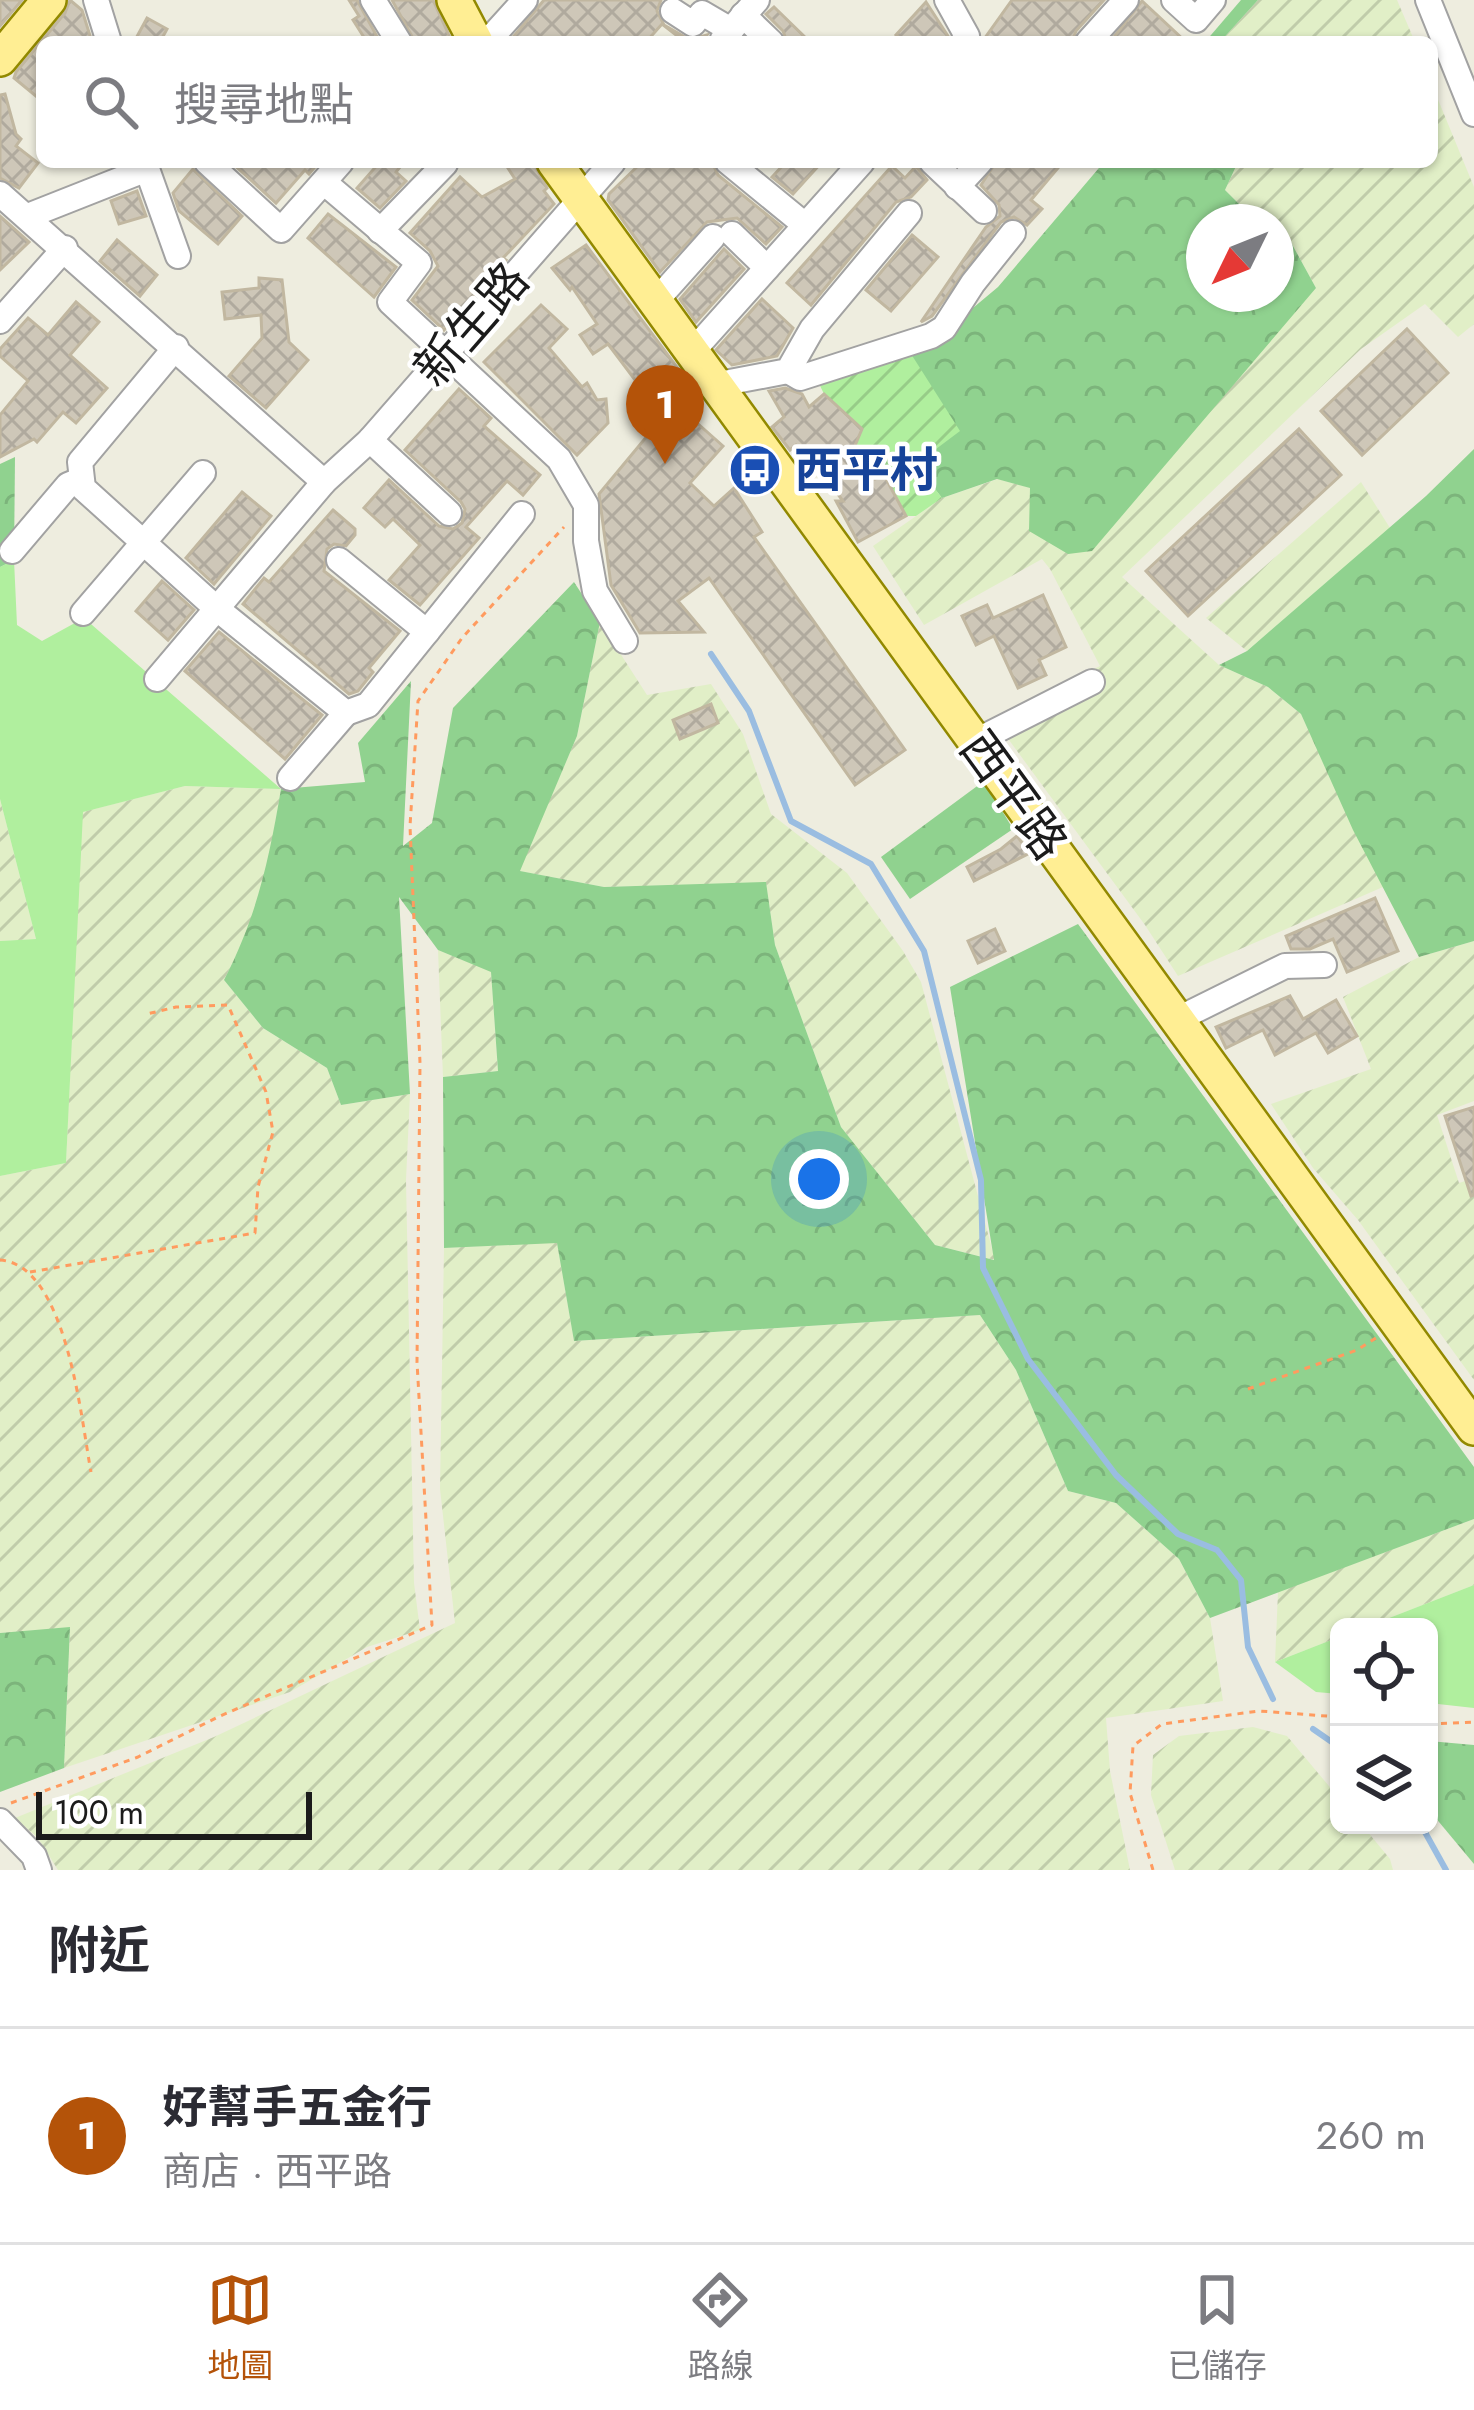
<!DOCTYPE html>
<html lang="zh-TW">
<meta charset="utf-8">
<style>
:root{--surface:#fff;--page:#f2f2f3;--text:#2b2b33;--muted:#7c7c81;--line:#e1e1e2;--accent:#b45309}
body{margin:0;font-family:Jost,"Noto Sans TC",sans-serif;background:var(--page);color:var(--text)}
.controls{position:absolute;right:36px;bottom:36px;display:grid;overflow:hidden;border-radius:18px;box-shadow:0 3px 9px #0004}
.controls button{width:108px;height:108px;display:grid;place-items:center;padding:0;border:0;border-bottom:3px solid var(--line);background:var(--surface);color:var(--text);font:60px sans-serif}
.compass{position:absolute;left:1186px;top:204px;width:108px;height:108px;border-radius:50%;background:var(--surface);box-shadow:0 3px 9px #0004;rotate:227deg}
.scale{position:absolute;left:36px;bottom:30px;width:276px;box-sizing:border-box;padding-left:12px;border:6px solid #1b1b1b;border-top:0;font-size:33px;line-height:42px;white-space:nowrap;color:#1b1b1b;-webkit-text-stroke:9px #fff;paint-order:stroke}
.you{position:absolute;left:819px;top:1179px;width:42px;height:42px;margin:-30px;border:9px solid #fff;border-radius:50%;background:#1a73e8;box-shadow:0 0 0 18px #1a73e833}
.badge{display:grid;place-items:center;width:78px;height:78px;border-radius:50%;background:var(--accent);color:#fff;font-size:39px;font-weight:700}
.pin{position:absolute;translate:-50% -99px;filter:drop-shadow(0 3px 6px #0008)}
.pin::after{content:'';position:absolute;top:63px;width:42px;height:36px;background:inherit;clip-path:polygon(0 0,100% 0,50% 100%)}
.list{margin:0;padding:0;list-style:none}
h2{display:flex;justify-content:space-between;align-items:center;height:156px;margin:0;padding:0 48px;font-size:51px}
h2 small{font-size:39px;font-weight:400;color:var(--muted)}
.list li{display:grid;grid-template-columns:78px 1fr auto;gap:36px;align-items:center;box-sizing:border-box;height:216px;padding:0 48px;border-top:3px solid var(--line)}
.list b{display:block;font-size:45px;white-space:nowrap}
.list p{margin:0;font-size:39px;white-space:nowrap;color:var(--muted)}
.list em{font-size:39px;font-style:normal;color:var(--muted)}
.icon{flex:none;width:66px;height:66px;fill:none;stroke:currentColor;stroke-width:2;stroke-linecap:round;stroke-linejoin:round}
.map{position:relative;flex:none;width:1474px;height:1870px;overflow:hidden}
.search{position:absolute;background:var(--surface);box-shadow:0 3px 9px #0004;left:36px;right:36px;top:36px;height:132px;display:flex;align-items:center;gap:30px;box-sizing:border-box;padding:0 42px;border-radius:18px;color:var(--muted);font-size:45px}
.sheet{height:372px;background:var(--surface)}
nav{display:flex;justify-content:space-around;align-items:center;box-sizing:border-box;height:168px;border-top:3px solid var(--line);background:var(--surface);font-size:33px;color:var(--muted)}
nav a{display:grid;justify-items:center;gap:6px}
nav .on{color:var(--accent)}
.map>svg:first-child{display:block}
.farmland{fill:url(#farmland-furrows)}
.grass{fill:#b0ef9e}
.forest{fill:url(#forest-crowns)}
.garden{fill:url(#garden-furrows)}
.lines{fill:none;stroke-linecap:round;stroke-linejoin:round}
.stream{stroke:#9abde1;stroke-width:6}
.building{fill:url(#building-cross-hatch);stroke:#c1b7a0;stroke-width:3}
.minor-casing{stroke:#a2a2a2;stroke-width:28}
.major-casing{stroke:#928900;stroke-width:38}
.path{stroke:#ff9b5f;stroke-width:3;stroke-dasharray:6 6;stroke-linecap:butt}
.minor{stroke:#fff;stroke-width:24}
.major{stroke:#ffee93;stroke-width:33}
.labels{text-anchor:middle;stroke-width:9;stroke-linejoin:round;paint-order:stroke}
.street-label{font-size:48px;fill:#1b1b1b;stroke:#fff}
.transit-label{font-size:48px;font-weight:bold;fill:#164399;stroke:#fff;text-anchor:start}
</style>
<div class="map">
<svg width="1474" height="1870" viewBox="0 0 1474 1870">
<defs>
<pattern id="farmland-furrows" width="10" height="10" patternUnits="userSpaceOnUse" patternTransform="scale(3)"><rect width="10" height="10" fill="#e1efc7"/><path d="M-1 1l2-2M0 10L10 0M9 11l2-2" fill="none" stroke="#c0ccaa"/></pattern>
<pattern id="forest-crowns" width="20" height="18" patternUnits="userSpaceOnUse" patternTransform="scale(3)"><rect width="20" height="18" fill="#90d28f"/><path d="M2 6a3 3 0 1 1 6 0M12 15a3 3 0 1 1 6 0" fill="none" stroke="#7cb47b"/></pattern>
<pattern id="garden-furrows" width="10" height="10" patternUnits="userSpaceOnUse" patternTransform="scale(3)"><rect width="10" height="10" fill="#b0ef9e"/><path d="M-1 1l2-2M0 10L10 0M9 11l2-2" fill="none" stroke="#97cc88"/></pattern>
<pattern id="building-cross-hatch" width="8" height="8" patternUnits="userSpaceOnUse" patternTransform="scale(3)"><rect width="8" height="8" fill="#cec7b8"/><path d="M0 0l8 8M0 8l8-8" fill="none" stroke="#b0aa9e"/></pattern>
</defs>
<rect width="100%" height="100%" fill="#eeeddf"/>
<!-- farmland -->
<g class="farmland">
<polygon points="1258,0 1397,0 1415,42 1220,42"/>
<polygon points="1432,85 1474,187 1474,324 1458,337 1425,304 1361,349 1122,577 1219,665 1268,687 1301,714 1383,887 1178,976 1145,925 995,721 1100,666 1050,569 1042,559 924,625 873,546 942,498 998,479 1031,488 1316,288 1282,226 1276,227 1276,222 1257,222 1225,190 1238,162 1432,162"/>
<polygon points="1361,482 1390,528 1247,651 1206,618"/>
<polygon points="600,622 647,695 711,684 743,734 771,814 847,873 903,951 921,982 995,1260 935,1245 841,1127 775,945 766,883 604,887 519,871 577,736"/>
<polygon points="185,786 281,789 267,874 248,932 224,980 263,1028 327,1068 341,1105 410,1094 406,1180 414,1583 420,1630 367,1647 290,1692 64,1768 70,1628 0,1633 0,1176 66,1163 82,812"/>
<polygon points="0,799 36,939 0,941"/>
<polygon points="1474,941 1474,1101 1437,1115 1459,1183 1474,1178 1474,1380 1358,1220 1313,1168 1271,1104 1371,1069 1343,997 1419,957"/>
<polygon points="438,950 491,971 498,1071 443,1077"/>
<polygon points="557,1242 574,1341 980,1315 1016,1370 1068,1491 1116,1503 1179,1559 1210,1618 1223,1701 1106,1718 1110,1771 1130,1870 58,1870 38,1838 15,1818 214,1737 455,1623 440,1489 444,1248"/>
<polygon points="1474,1519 1474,1585 1366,1627 1339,1627 1339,1637 1275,1662 1278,1592"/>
<polygon points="1253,1727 1287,1736 1339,1798 1339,1825 1362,1825 1390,1859 1393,1870 1175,1870 1151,1795 1153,1755 1179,1736"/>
</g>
<!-- grass -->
<g class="grass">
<polygon points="14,560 17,625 42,641 84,618 281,789 185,786 83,812 66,1163 0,1176 0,941 36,939 0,799 0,567"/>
<polygon points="1474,1585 1474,1708 1429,1703 1429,1627 1366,1627"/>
<polygon points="1339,1637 1339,1694 1316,1692 1275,1662"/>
</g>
<!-- forest -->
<g class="forest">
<polygon points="1241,0 1258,0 1220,42 1205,42"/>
<polygon points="1104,162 1238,162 1225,190 1257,222 1204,222 1204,294 1276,294 1276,227 1282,226 1316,288 1092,551 1068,554 1029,531 1030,488 997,479 942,498 915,464 906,346 955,323 998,287"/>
<polygon points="1474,449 1474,941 1419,957 1353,830 1301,714 1268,687 1219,665 1247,651 1426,496"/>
<polygon points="15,457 14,560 0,567 0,464"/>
<path d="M574,582L600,622L577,736L520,871L604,887L766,882L775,945L841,1127L935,1245L994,1260L950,987L1078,924L1474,1467V1519L1210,1618L1179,1559L1116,1503L1068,1491L1016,1370L980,1315L574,1341L557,1243L444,1248L443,1077L498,1071L491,972L438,950L399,897L410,1094L341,1105L327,1068L263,1028L224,980C257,916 269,860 281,789L365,782L358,743L411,681L403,846L432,823L453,708Z"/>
<polygon points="984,781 1013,829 910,899 881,857"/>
<polygon points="70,1627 64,1768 0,1792 0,1633"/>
<polygon points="1429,1741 1474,1745 1474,1864 1429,1810"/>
</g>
<!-- garden -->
<polygon class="garden" points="906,346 960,431 916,464 942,498 916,516 906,516 885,476 875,479 854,448 861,429 824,394 812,369"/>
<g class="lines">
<!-- stream -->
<g class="stream">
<polyline points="711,654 749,711 791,821 871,864 924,951 981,1180 983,1268 1028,1359 1116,1475 1178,1534 1217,1550 1241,1580 1248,1647 1273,1699"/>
<polyline points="1313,1729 1339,1747"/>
<polyline points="1421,1825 1446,1870"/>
</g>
</g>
<!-- building -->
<g class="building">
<polygon points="0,0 22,0 0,26"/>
<polygon points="70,0 82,10 92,42 42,42 42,101 14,78 16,72 65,13"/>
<polygon points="349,0 357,0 380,42 367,42 353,20 359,16"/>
<polygon points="392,0 433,0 452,42 415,42"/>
<polygon points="544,0 661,0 657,11 664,25 690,40 707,35 702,42 685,42 662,24 646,42 509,42"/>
<polygon points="1012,0 1104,0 1076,31 1072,42 982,42"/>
<polygon points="1142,1 1186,42 1110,42"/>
<polygon points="926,2 948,36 947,42 904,42 896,35"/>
<polygon points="774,7 810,42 787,42 783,31 766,14"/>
<polygon points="147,18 167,29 160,42 134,42"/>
<polygon points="5,94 16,134 21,139 16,146 38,163 19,188 0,178 0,95"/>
<polygon points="231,162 319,162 309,174 305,170 276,203"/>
<polygon points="380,162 404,162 396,172 406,181 380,208 357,188"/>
<polygon points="504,162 533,162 547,188 544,191 554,204 503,258 506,260 444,330 412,300 438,266 430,251 410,233 460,177 482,197 515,179"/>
<polygon points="642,162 712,162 718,175 782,227 766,244 737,218 707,222 660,272 608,200 609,194"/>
<polygon points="786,162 822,162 793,194 772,177"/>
<polygon points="996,162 1063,162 1031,200 1042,209 1027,225 1014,217 1001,222 932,316 921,322 986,227 1000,216 999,205 981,185"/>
<polygon points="892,166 905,178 916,166 927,180 911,197 896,202 811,305 787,283"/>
<polygon points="193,169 242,216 218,244 179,211 173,193"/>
<polygon points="137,191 146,216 119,224 111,201"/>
<polygon points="328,214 396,267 374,297 308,238"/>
<polygon points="0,216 29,242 0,270"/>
<polygon points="912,235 938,257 891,311 866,290"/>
<polygon points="117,240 157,275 140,296 100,261"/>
<polygon points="586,245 688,382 670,399 723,446 690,483 714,506 734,488 762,532 754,537 905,750 855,785 709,578 678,601 704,632 640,633 611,585 599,494 663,417 608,344 593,354 580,335 597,324 572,287 570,290 552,268"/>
<polygon points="724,249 744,269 696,322 680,299"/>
<polygon points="259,278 282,280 289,342 308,360 266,408 229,376 262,338 261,315 225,319 222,292 259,288"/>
<polygon points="762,299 793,328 777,356 732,365 716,350"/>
<polygon points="76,302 99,322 70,355 107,388 76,423 63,412 37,442 34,439 0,457 0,415 28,381 0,356 0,349 28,318 48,335"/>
<polygon points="541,305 567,329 549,348 582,387 587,383 597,400 606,399 608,423 577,455 484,362"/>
<polygon points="1407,329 1448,373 1362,455 1321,411"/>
<polygon points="785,388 802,394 809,407 824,394 862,429 854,448 875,479 884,475 906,516 858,542 836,501 843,501 821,471 796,445 790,450 772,427 784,417 769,391"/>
<polygon points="459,389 491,418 484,426 540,475 523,495 507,481 466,527 479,538 420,605 389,580 420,545 393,519 385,527 364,508 389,480 439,526 453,529 462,523 465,509 461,502 405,450"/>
<polygon points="1299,429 1341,475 1188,616 1146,571"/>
<polygon points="242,492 271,516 214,584 186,558"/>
<polygon points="333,510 355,529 355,535 346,546 334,544 327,549 324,571 400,631 369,668 373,672 358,691 349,694 243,604 264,578 269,582"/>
<polygon points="162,581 194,610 168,640 136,611"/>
<polygon points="1043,595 1066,647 1039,660 1046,675 1018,688 994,636 976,645 962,616 987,605 993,618"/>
<polygon points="219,632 322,715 285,759 185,671"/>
<polygon points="711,704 718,723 680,739 673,720"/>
<polygon points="1017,836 1030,853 974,881 967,867 1001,849"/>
<polygon points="1375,898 1398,951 1347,972 1333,939 1310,949 1291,949 1286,936"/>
<polygon points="995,929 1005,951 978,963 968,941"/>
<polygon points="1290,996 1303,1019 1336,1000 1357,1036 1328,1053 1316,1033 1275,1055 1263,1030 1226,1048 1216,1027"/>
<polygon points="1474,1107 1474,1195 1471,1196 1445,1116"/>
</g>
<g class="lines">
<!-- minor casing -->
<g class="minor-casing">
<g id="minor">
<polyline points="96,0 109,42"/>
<polyline points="373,0 399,42"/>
<polyline points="947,0 967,36 963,42"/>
<polyline points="1174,0 1196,20 1213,0"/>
<polyline points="1428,0 1474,114"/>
<polyline points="673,11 693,24 702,13 731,30"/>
<polyline points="743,15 771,42"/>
<polyline points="723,39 757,0"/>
<polyline points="487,42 525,0"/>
<polyline points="1088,42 1126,0"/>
<polyline points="207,162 281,230 341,162"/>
<polyline points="728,162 805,225"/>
<polyline points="932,162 984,211"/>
<polyline points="147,169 178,256"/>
<polyline points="326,184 419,263 390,302 559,459 586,505 586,541 595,591 625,641"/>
<polyline points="957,187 980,162"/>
<polyline points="0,194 324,482"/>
<polyline points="28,216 147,169 144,162"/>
<polyline points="380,231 445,164"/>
<polyline points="732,234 767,268"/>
<polyline points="654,303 713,237"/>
<polyline points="0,321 65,248"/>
<polyline points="176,347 80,462 83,488 216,608 346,713 368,705 522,514"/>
<polyline points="691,353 862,162"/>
<polyline points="788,371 800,378 931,336 944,328 973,283 1013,233"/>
<polyline points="714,385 788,371 812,329 909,213"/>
<polyline points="370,440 449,513"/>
<polyline points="12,551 68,485 80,480"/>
<polyline points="339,560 427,632"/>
<polyline points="83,613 203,473"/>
<polyline points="157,679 324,482 370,440 613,162"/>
<polyline points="974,742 1092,682"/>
<polyline points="290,778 346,713"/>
<polyline points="1178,1019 1285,966 1324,965"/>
<polyline points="0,1821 34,1856 39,1870"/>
</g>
</g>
<!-- major casing -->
<g class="major-casing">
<g id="major">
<polyline points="454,0 476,42"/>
<polyline points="0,59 49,0"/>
<polyline points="554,162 1474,1428"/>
</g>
</g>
<!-- path -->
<g class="path">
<path d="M0,1260C67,1265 81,1419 91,1472"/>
<polyline points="30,1272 255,1233 258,1187 273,1132 266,1092 228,1005 176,1007 147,1014"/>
<polyline points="1248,1389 1357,1350 1376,1338"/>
<polyline points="1429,1724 1474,1722"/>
<polyline points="11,1803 138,1757 220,1716 432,1625 417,1362 420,1063 410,826 418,701 462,638 564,527"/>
<polyline points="1153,1870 1130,1793 1133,1746 1162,1724 1259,1711 1339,1717"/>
</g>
<!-- minor -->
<use href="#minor" class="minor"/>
<!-- major -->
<use href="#major" class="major"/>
</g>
<!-- icons -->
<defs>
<g id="bus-disc" transform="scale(2.7)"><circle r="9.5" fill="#1a4fb4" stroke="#fff"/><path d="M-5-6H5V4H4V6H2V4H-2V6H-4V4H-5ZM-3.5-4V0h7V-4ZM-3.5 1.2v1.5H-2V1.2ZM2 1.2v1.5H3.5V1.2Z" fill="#fff"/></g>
</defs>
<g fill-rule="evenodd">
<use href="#bus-disc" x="755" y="470"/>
</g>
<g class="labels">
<!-- street labels -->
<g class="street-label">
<text transform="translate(471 324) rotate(-49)" y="17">新生路</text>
<text transform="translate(1014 795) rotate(54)" y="17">西平路</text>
</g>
<!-- transit labels -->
<g class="transit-label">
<text x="794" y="487">西平村</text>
</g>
</g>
</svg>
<div class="controls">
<button><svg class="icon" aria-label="locate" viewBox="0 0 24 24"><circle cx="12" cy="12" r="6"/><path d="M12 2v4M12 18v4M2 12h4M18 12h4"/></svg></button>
<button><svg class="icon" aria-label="layers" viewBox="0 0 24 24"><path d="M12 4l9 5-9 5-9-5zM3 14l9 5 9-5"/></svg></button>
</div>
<svg class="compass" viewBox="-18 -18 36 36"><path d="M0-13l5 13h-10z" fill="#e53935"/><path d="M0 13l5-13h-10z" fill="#7c7c81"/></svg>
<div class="scale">100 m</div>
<div class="you"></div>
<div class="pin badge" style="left:665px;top:464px">1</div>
<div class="search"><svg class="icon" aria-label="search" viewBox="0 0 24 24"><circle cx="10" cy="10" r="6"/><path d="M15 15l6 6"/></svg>搜尋地點</div>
</div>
<section class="sheet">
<h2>附近<small></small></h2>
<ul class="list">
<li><span class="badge">1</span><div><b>好幫手五金行</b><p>商店 · 西平路</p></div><em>260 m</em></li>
</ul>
</section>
<nav>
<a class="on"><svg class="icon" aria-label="map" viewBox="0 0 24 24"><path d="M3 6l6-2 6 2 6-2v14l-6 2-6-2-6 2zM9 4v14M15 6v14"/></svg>地圖</a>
<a><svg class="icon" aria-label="directions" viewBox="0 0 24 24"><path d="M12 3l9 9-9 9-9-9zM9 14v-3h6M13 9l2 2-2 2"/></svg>路線</a>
<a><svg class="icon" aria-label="saved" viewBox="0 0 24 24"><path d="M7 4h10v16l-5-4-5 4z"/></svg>已儲存</a>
</nav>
